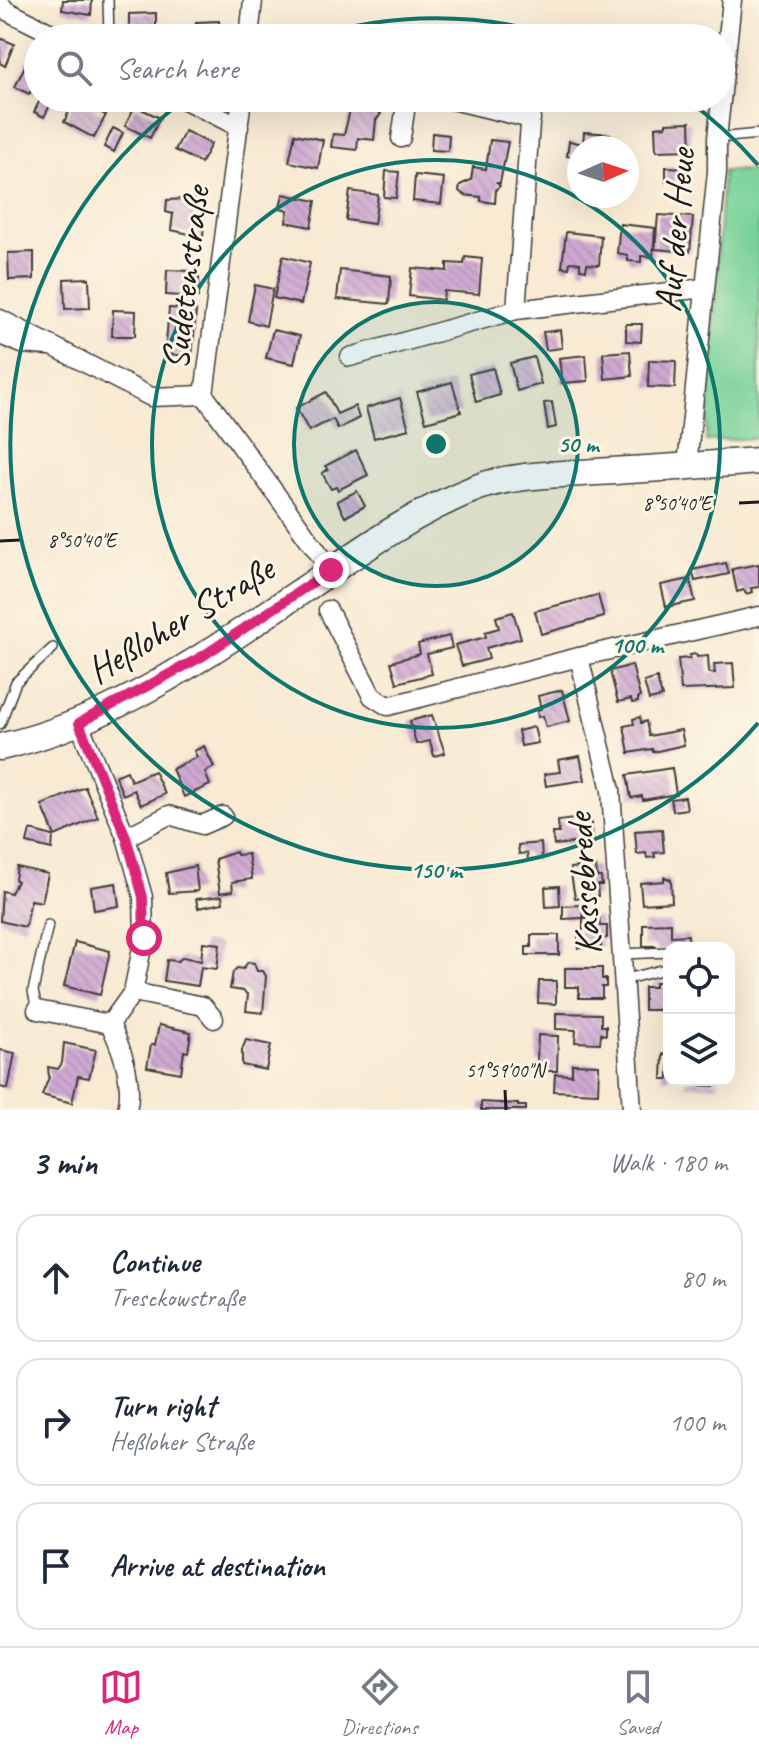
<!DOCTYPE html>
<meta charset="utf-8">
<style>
:root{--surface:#fff;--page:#f6f6f7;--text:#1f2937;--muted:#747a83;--line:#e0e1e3;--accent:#db2777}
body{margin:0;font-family:Caveat,sans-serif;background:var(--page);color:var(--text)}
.controls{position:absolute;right:24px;bottom:24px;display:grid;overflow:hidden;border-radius:16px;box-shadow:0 8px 32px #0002}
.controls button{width:72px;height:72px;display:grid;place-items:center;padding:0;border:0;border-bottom:2px solid var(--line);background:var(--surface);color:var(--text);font:40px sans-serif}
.compass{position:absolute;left:567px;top:136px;width:72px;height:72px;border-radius:50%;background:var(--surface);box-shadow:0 8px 32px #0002;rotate:87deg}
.stop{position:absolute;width:24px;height:24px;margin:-18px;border:6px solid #db2777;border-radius:50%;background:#fff}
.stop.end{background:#db2777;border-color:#fff;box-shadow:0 2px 8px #0008}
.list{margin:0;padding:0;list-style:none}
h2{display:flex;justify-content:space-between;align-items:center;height:104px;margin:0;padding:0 32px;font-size:34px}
h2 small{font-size:26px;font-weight:400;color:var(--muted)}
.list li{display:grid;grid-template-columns:52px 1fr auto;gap:24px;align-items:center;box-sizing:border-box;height:128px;margin:0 16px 16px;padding:0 16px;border:2px solid var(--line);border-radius:24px}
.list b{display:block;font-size:30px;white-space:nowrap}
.list p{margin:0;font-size:26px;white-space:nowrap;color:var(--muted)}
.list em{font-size:26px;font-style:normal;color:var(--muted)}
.icon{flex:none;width:44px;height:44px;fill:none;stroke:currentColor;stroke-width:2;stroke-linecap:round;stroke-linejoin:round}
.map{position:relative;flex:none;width:759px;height:1110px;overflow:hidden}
.search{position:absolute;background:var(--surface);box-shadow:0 8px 32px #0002;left:24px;right:24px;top:24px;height:88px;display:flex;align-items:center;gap:20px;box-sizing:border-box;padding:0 28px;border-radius:44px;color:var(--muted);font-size:30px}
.sheet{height:536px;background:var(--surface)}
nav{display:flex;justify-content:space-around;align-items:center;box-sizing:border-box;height:112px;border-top:2px solid var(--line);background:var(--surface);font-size:22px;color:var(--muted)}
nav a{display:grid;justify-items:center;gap:4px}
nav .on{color:var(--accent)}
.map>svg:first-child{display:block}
.pitch{fill:#77d198;stroke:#4a765a;stroke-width:2}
.building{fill:url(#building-back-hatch)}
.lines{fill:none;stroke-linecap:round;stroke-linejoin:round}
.service-casing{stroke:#3d3b37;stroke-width:12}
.minor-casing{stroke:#3d3b37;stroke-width:21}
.secondary-casing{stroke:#3d3b37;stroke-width:29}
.service{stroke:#fff;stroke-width:9}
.minor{stroke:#fff;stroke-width:18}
.secondary{stroke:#fff;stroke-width:26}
.route{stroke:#db2777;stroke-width:10}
.ticks{fill:none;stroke:#1c1c1c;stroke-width:3}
.ring{fill:none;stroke:#0f766e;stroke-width:4}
.labels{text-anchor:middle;stroke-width:6;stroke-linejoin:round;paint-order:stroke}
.street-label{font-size:38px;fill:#1c1c1c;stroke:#fcf5e5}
.ticks-label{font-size:20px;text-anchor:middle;fill:#1c1c1c;stroke:#fcf5e5;stroke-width:6;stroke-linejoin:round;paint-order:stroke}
.centre{fill:#0f766e;stroke:#fcf5e5;stroke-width:4}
.ring-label{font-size:24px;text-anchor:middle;font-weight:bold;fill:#0f766e;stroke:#fcf5e5;stroke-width:6;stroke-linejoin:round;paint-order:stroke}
</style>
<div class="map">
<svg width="759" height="1110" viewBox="0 0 759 1110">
<defs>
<pattern id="building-back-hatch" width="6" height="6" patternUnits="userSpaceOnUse" patternTransform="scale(2)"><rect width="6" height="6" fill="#cfa8d1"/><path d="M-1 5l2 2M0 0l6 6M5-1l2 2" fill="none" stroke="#b190b3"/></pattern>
</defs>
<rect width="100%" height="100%" fill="#fcf5e5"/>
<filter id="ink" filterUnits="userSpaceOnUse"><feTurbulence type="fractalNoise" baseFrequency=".0125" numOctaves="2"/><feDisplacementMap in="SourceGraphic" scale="16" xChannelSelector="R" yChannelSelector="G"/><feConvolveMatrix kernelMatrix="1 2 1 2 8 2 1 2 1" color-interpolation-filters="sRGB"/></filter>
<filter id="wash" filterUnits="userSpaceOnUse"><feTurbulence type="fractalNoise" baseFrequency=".006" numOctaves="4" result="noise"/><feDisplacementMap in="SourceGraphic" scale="32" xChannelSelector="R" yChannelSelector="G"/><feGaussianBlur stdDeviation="1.8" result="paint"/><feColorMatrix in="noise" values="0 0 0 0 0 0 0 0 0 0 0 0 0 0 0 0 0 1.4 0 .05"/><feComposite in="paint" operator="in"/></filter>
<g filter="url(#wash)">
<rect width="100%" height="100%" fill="#f8ead3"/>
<!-- pitch -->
<polygon class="pitch" points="759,170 759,438 706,441 723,171"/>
<g id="blocks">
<!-- building -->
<g class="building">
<polygon points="63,0 92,0 91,15 62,10"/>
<polygon points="156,13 156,38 129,38 129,14"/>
<polygon points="219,21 220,38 195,38 196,22"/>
<polygon points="0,38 14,44 5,66 0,63"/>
<polygon points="31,53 38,56 38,95 31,91 29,94 15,87"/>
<polygon points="41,98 54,98 44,117 34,112"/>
<polygon points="70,98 98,98 93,109 106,115 94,138 64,122 74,101"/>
<polygon points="356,105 377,110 381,114 376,120 374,140 358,138 357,150 331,147 333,134 344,135 350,110"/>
<polygon points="135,106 160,118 150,138 125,126"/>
<polygon points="690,122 691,150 656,151 655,127 666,126 666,123"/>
<polygon points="113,128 123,133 114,152 104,147"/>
<polygon points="185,131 211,144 201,163 175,150"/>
<polygon points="584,132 610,134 609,148 579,148 579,157 567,156 569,141 583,144"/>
<polygon points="432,133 449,135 448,151 431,150"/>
<polygon points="295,134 323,140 318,168 289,162"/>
<polygon points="490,140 508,142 500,183 497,183 500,186 496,189 495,203 481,201 481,197 464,195 459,191 460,185 471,180 473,167 486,169"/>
<polygon points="666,167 688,168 688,183 666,182"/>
<polygon points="386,171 399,172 396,198 384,197"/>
<polygon points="415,175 444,178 441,204 413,201"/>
<polygon points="350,191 378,195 374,224 346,220"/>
<polygon points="283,194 316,201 311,227 286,222 288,210 280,208"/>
<polygon points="205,198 203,237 171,230 173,214 166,212 167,200"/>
<polygon points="658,215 693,217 690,252 655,249"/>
<polygon points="620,224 655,228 653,257 641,256 641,262 628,261 628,255 617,253"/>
<polygon points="566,232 601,236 599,265 587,264 586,270 580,269 580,263 570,262 569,268 562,267"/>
<polygon points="34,252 34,279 9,280 8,253"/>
<polygon points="283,256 310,263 301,304 274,298"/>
<polygon points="465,257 482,259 479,294 444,291 443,300 409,296 412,268 447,271 447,263 464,264"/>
<polygon points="167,270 189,271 189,278 199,278 198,297 166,295"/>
<polygon points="340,270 391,276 389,304 337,299"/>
<polygon points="89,278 90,308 65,309 64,279"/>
<polygon points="255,285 273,289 266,326 248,321"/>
<polygon points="169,308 196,310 192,356 165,354"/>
<polygon points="113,310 136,311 135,336 112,336"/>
<polygon points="626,324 642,324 641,342 626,341"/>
<polygon points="273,330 300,336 294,364 266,358"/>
<polygon points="560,330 562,348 546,350 543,332"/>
<polygon points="630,351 632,376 605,379 603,353"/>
<polygon points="586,355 588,381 562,383 559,358"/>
<polygon points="534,357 541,384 517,391 510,363"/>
<polygon points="649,360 676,361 675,388 648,387"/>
<polygon points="493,368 500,395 476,402 469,374"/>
<polygon points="452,382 461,412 426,422 417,392"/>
<polygon points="326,392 337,414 355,406 359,418 338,429 333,419 309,431 296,408"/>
<polygon points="400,398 409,429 374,438 366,408"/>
<polygon points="552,402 556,427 548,429 544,403"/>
<polygon points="356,450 368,475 338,490 336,487 331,489 322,473 328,470 325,466"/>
<polygon points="357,491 365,506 345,517 337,501"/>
<polygon points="726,563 729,574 695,581 692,570"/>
<polygon points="759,564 759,587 751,588 752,592 746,594 744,590 737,592 732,569"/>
<polygon points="690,579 695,601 666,607 661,585"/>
<polygon points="598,595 604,617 541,634 535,611"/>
<polygon points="513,612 521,638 486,648 489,659 462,666 455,645 486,637 485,632 499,628 496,617"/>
<polygon points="449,636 452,648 427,654 432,674 397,683 391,662 420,654 418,644"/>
<polygon points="696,654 697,657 708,656 709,673 715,673 714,664 733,663 735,688 681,690 678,659 690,658 690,655"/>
<polygon points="632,665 640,697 638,698 638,702 632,703 631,699 618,702 610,671"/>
<polygon points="657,678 662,697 649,700 644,682"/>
<polygon points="562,690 570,721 546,727 543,716 538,717 537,710 541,709 538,696"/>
<polygon points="432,715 445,753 434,756 430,741 416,744 410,721"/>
<polygon points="640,717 641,723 646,721 649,736 681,730 684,745 653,752 652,749 629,753 624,726 634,724 633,719"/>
<polygon points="534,727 538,743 521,746 518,731"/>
<polygon points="204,746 214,767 205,772 210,785 184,797 172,769 197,757 194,751"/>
<polygon points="580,756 585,780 546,786 544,774 560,772 558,760"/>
<polygon points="672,768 676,794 643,800 642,796 631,798 627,775"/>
<polygon points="127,771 131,781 154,771 165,794 141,805 134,790 123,795 115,776"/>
<polygon points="85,787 98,817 55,836 42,805"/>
<polygon points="685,797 687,809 673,811 671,799"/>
<polygon points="590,817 593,841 554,845 552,833 559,833 558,821"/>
<polygon points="662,829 664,852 654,853 655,857 647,858 646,853 637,854 635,831"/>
<polygon points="30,830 53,836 52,849 27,843"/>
<polygon points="541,843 542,859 528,860 527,853 519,854 518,845"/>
<polygon points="236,852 237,855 248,854 252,879 232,882 233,891 220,893 215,859"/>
<polygon points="195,866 198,891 169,893 166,873"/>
<polygon points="596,866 597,877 601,877 602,885 597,885 598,896 575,898 570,868"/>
<polygon points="17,867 48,874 42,902 31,900 25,927 0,921 2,891 11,893 17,881 15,879"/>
<polygon points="664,877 671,880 672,902 642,904 640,883 664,881"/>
<polygon points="116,883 119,906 94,910 91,887"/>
<polygon points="559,886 560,906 546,907 545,887"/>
<polygon points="222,896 223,903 198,908 196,899"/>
<polygon points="582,905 583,918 563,919 563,906"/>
<polygon points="599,917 600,926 607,926 607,938 601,939 601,947 578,948 578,930 583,930 583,918"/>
<polygon points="671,923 671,936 688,935 689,948 656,950 656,946 643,946 643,924"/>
<polygon points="531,935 559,935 559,955 526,955 526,947 531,947"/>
<polygon points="75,942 110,951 100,995 64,986"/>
<polygon points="203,942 220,944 217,969 201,967 198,986 164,981 167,960 178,961 183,957 201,961"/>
<polygon points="248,962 254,963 257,971 263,971 266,976 263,1013 246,1011 248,995 243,991 230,989 233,972 237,968 243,969"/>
<polygon points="565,968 602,968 602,979 606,979 606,987 602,987 602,998 579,998 579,987 565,987"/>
<polygon points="539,981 556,981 556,1004 538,1003"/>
<polygon points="655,982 662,982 662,987 669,987 669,1010 644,1010 644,987 655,987"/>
<polygon points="556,1013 601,1014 601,1026 606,1026 606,1035 601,1034 600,1043 575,1042 576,1030 556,1029"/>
<polygon points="159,1025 191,1032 188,1052 184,1051 181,1073 147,1067 151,1045 155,1045"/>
<polygon points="538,1035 558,1036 557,1071 543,1071 543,1062 537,1062"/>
<polygon points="246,1040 271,1045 266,1070 242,1065 242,1050"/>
<polygon points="64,1043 96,1050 89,1078 78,1076 72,1103 42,1095 49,1077 48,1067 58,1069 62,1063"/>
<polygon points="0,1050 15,1053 8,1089 0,1087"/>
<polygon points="663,1054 669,1054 669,1079 662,1079"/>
<polygon points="572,1064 599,1065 598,1093 554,1091 555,1074 572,1075"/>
<polygon points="687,1080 719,1080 718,1086 686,1085"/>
<polygon points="481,1102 518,1104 518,1106 526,1106 526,1110 481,1110"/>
</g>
</g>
</g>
<g filter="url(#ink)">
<use href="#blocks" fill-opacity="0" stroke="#3d3b37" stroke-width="2"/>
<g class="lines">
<!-- service casing -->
<g class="service-casing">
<g id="service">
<polyline points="108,0 109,38"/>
<polyline points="717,138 759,134"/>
<polyline points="0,724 16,682 53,648"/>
<polyline points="622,954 669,952"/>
<polyline points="623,980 669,968"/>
<polyline points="37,1010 33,991 48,925"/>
</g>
</g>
<!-- minor casing -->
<g class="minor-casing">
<g id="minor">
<polyline points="0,3 5,10 61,38"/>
<polyline points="249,38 253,0"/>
<polyline points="181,98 239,127"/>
<polyline points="242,98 204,395 331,570"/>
<polyline points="444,98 531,119"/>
<polyline points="401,138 407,98"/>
<polyline points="516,310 532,98"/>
<polyline points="0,319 151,397 204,395"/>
<polyline points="0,335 22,344 48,346"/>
<polyline points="350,357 516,310 704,288"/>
<polyline points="687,466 717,172 717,138 732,0"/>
<polyline points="328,610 372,696 388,706 579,657 759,616"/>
<polyline points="579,657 611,790 632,1110"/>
<polyline points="79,723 126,837 143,897 144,938 133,992 110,1024"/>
<polyline points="126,837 169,815 202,825 223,816"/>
<polyline points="133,992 203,1006 214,1019"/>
<path d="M37,1010L110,1024C122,1049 134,1082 127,1110"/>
</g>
</g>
<!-- secondary casing -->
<g class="secondary-casing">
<path id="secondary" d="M0,747C114,722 214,650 309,586C363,549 415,512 476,488C514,474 556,475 596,472C650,469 705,465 759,461"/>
</g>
<!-- service -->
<use href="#service" class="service"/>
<!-- minor -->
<use href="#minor" class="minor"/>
<!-- secondary -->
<use href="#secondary" class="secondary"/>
</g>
</g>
<g class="lines" filter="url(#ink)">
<!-- route -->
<polyline class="route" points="144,938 143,897 126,837 79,723 203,656 331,570"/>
</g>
<!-- ticks -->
<path class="ticks" d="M739,503L759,502M0,541L20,540M505,1090L506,1110"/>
<!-- distance rings -->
<circle cx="436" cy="444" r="142" fill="#0f766e" fill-opacity=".12"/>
<g class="ring">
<circle cx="436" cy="444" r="142"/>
<circle cx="436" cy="444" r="284"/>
<path d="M758 723A426 426 0 1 1 186 99M308 38A426 426 0 0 1 564 38M686 99A426 426 0 0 1 758 165"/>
</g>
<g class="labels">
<!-- street labels -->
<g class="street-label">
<text transform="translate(674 230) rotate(-85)" y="13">Auf der Heue</text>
<text transform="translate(185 278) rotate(-83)" y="13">Sudetenstraße</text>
<text transform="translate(180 619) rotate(-31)" y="13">Heßloher Straße</text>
<text transform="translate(583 884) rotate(-94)" y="13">Kassebrede</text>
</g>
</g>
<g class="ticks-label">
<text x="677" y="510">8°50'40"E</text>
<text x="82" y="547">8°50'40"E</text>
<text x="505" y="1077">51°59'00"N</text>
</g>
<circle cx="436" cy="444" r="12" class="centre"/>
<g class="ring-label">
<text x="578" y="452">50 m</text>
<text x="637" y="653">100 m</text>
<text x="436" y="878">150 m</text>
</g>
</svg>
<div class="controls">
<button><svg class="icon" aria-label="locate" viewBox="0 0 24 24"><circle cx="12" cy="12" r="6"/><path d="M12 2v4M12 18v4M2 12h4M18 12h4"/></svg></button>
<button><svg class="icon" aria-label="layers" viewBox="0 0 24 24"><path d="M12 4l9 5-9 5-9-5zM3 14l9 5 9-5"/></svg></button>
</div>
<svg class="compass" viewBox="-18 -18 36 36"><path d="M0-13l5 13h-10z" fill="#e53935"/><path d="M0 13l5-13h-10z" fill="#747a83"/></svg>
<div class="stop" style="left:144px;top:938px"></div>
<div class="stop end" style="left:331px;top:570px"></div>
<div class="search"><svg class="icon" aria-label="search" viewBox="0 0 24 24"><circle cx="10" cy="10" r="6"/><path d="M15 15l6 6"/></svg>Search here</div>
</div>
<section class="sheet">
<h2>3 min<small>Walk · 180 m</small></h2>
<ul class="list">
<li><svg class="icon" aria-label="ahead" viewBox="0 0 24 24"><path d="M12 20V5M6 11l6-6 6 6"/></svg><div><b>Continue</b><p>Tresckowstraße</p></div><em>80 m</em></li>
<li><svg class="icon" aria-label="right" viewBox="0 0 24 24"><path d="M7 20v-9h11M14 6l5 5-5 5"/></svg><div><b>Turn right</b><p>Heßloher Straße</p></div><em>100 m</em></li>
<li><svg class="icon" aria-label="arrive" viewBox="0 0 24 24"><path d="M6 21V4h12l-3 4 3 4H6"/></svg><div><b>Arrive at destination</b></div></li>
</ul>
</section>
<nav>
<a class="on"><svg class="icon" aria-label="map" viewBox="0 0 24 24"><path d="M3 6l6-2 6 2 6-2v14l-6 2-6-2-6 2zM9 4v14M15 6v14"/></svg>Map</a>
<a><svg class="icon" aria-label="directions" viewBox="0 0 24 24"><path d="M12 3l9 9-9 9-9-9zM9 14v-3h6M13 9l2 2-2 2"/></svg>Directions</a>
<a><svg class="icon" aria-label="saved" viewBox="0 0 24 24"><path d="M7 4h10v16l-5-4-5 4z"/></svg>Saved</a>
</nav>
